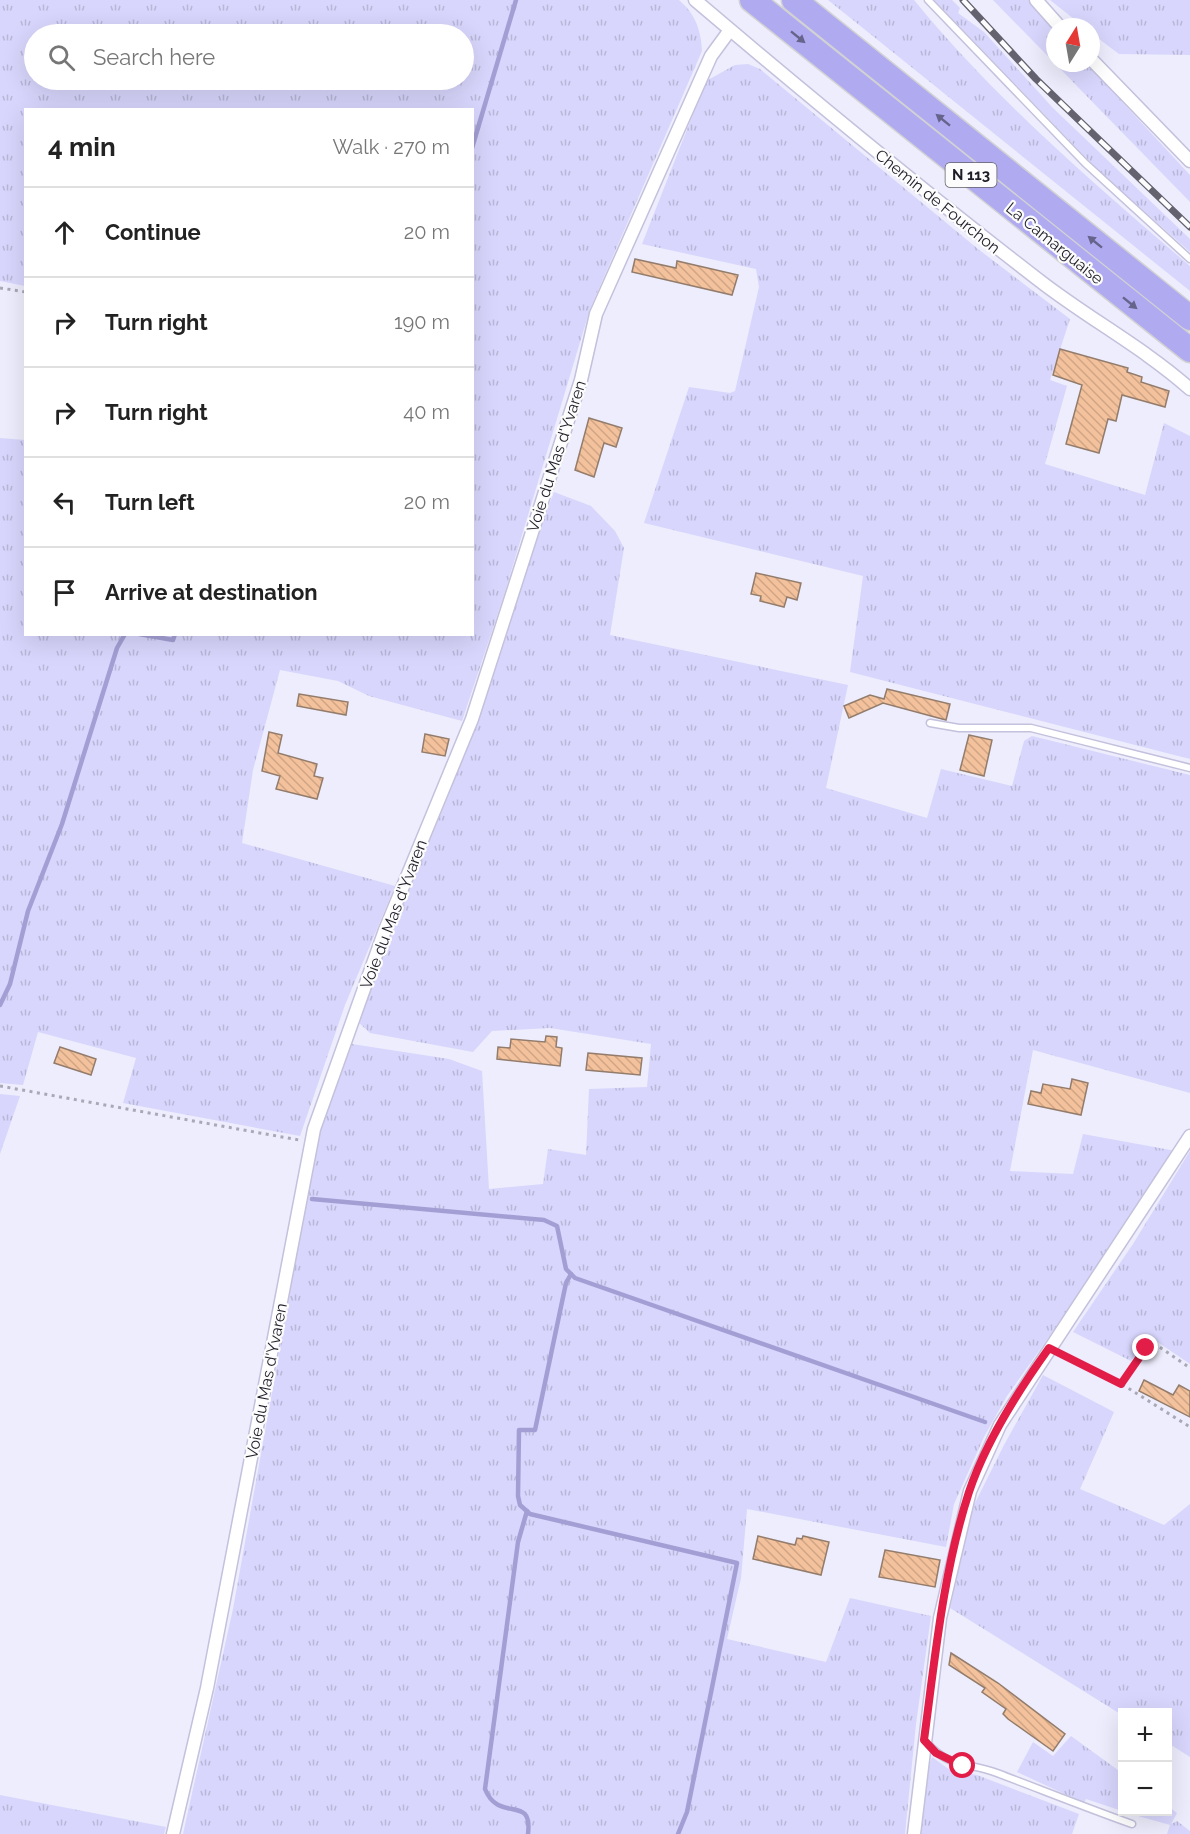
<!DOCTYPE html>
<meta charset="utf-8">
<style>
:root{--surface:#fff;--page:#f2f2f2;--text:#222;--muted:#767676;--line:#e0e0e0}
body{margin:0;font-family:Raleway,sans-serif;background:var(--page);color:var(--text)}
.controls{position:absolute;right:18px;bottom:18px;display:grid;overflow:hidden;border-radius:0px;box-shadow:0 6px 24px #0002}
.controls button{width:54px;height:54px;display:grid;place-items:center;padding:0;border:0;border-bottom:2px solid var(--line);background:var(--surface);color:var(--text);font:30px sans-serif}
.compass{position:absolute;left:1046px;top:18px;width:54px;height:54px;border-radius:50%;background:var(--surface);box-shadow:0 6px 24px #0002;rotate:11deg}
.stop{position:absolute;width:18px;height:18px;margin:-14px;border:4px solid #e11d48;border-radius:50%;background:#fff}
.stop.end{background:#e11d48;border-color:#fff;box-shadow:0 2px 6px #0008}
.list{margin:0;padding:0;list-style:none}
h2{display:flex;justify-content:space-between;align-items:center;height:78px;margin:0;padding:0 24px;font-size:26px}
h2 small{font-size:20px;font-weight:400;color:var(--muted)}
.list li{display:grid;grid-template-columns:39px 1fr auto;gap:18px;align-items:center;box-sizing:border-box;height:90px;padding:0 24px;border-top:2px solid var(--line)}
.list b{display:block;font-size:22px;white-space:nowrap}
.list em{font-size:20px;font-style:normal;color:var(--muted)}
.icon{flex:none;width:33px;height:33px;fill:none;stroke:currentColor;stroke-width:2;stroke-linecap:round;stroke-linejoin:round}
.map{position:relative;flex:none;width:1190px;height:1834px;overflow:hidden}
.search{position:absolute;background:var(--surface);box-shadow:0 6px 24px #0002;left:24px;top:24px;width:450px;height:66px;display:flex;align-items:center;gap:15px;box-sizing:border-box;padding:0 21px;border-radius:33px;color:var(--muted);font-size:22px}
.panel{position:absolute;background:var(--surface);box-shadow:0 6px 24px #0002;left:24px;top:108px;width:450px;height:528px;border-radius:0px}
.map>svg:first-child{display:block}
.grass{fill:url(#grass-tufts);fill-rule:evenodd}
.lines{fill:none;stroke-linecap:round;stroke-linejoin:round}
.stream{stroke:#a39fd4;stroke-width:4.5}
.building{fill:url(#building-back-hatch);stroke:#937c6b;stroke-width:1.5}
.lane-casing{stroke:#c3c1dc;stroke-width:9}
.street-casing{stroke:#c3c1dc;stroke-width:15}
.highway-casing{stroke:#d2d2d4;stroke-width:27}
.path{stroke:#a8a8b6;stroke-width:3;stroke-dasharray:3 4.5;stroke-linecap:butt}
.lane{stroke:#fff;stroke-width:6}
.street{stroke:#fff;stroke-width:12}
.highway{stroke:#b0aaf1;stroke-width:24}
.rail-casing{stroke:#63626e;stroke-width:7}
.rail{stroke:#fcfcfc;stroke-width:4.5;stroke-dasharray:14;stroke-linecap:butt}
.oneway{fill:#67648c}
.route{stroke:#e11d48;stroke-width:8}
.labels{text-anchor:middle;stroke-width:4.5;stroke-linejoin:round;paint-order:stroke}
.shield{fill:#fcfcfc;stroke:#616067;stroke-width:1.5}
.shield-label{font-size:15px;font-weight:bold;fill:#1e1d27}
.street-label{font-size:16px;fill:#1e1d27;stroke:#fcfcfc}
</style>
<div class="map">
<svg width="1190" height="1834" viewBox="0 0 1190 1834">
<defs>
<pattern id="grass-tufts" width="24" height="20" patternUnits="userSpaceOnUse" patternTransform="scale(1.5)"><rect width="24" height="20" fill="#d8d6fc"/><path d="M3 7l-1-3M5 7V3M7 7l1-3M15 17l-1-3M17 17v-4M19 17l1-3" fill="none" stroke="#b9b7d8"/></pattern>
<pattern id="building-back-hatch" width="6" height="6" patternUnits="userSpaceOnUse" patternTransform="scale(1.5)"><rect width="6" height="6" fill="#f3c19b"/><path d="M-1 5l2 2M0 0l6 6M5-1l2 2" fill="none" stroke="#d0a586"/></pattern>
</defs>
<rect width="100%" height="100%" fill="#ededfd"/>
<!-- grass -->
<g class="grass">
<path d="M0,0H679C695,14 701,29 702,51L590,309L504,595L462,721L369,696L338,681L280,670L253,770L242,843L395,886L345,1005L300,1136L123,1103L136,1058L38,1032L23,1085L0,1083V438L25,440L26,634H472V110H26L25,286L0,281ZM34,34H464V80H34Z"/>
<path d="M828,0H914C995,99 1093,183 1190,266V291Z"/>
<polygon points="934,0 952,0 960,8 958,13 984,32 1053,108 1190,239 1190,252 1099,171"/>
<polygon points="993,0 1028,0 1055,30 1055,63 1086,63 1190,175 1190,202"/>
<polygon points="1050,0 1190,0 1190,55 1119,54 1091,33 1091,27 1084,27"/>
<polygon points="748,64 760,69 978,249 1070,319 1050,380 1067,386 1045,464 1145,495 1164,423 1190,436 1190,759 850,672 863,576 644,523 689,387 730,393 735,391 759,287 756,269 642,244 706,81 735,65"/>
<path d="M554,492L591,506L615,531L624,548L610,635L848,685L826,788L927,818L941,769L1012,786L1024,741L1032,736L1190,775V1093L1033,1050L1010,1171L1073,1174L1083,1134L1176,1151L1120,1237L1007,1396L984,1437L954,1504L946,1547L747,1509L741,1578L727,1639L826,1662L850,1598L931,1616L916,1724L905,1834H183L233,1609L318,1137L352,1044L449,1059L482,1071L489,1189L543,1184L548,1149L586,1155L589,1089L647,1087L651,1044L550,1028L492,1031L473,1052L370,1033L357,1021C387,933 428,850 461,763C496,674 519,581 554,492Z"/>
<polygon points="0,1094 20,1096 0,1154"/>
<polygon points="1190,1151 1190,1364 1150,1337 1131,1361 1073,1332 1133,1244"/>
<polygon points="1043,1375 1114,1412 1080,1489 1164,1525 1190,1504 1190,1757 1168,1743 1168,1712 1122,1712 1122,1715 950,1608 972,1509 1004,1445"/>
<polygon points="1071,1736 1122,1773 1122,1811 1086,1799 1084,1803 1017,1772 1033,1742 1053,1756"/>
<polygon points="932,1757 950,1770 977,1775 1079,1814 1072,1834 919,1834 924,1784"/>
<polygon points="0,1795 166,1827 164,1834 0,1834"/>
<polygon points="1168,1806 1177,1813 1171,1824 1177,1821 1190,1831 1190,1834 1167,1834 1170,1825 1124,1812 1168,1812"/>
</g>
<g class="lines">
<!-- stream -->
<g class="stream">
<polyline points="472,148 516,0"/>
<polyline points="139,634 173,640 175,634"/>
<polyline points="0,1005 10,984 28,911 62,824 117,648 125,634"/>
<polyline points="312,1199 544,1220 557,1226 566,1269 575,1278 985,1422"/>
<polyline points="571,1274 566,1283 535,1430 519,1430 518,1496 520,1505 530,1514 737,1563 687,1812 678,1834"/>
<path d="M527,1511L518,1542L485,1789C499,1824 533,1793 528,1834"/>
</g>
</g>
<!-- building -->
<g class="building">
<polygon points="635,259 676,268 677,261 738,275 732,295 632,272"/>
<polygon points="1060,349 1128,368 1127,372 1142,377 1141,382 1169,391 1165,407 1122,395 1116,421 1108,419 1099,453 1066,444 1082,385 1053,375"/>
<polygon points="589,418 622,428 616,447 604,443 594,477 575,470"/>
<polygon points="756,573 801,583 797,600 787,597 784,607 760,601 761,596 751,594"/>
<polygon points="887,689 950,704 946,720 883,703 849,718 844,706 870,695 884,699"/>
<polygon points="299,694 348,702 346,715 297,706"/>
<polygon points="269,732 282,735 278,753 317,764 314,776 323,778 317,799 276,789 280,776 262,771"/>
<polygon points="425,734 449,739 445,756 422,752"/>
<polygon points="969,735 992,740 984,776 960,770"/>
<polygon points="546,1036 557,1037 556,1047 562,1048 560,1066 497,1059 498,1047 510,1048 511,1039 545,1042"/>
<polygon points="60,1047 96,1059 91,1075 54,1063"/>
<polygon points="588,1053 642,1058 640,1075 586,1070"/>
<polygon points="1072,1079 1088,1083 1081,1115 1028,1104 1031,1091 1041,1093 1043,1084 1070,1089"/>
<polygon points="1144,1380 1173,1395 1179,1385 1190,1391 1190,1417 1139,1391"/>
<polygon points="758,1536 795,1545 797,1538 802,1539 803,1536 829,1542 821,1575 753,1559"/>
<polygon points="885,1550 940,1560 935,1587 879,1577"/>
<polygon points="951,1653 998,1683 1065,1734 1053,1751 1008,1719 1003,1714 1006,1709 982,1692 985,1688 949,1665"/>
</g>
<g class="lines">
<!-- lane casing -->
<g class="lane-casing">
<g id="lane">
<polyline points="928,0 1085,163 1190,259"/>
<polyline points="930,723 959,728 1031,728 1190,768"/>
<path d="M927,1743C950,1769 969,1762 997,1773C1042,1790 1087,1808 1132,1824"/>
</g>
</g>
<!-- street casing -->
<g class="street-casing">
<g id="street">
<path d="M695,0C808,96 922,190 1040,281C1089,319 1144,348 1190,389"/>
<polyline points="1036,0 1060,27"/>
<polyline points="1091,59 1190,161"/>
<polyline points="173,1834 207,1688 314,1129 385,930 472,719 581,380 596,314 711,56 730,30"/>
<polyline points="914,1834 940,1618 970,1491 1000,1425 1190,1136"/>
</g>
</g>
<!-- highway casing -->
<g class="highway-casing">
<g id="highway">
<polyline points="752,0 1190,350"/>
<polyline points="794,0 1190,318"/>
</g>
</g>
<!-- path -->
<g class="path">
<polyline points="0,288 26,292"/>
<polyline points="0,1086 299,1140"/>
<polyline points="1062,1354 1128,1388 1190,1427"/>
<polyline points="1121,1384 1150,1344 1158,1346 1190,1368"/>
</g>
<!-- lane -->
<use href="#lane" class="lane"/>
<!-- street -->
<use href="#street" class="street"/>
<!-- highway -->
<use href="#highway" class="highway"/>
<!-- rail casing -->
<g class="rail-casing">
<polyline id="rail" points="963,0 1036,79 1190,227"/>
</g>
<!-- rail -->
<use href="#rail" class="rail"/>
</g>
<!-- one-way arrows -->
<defs><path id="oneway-solid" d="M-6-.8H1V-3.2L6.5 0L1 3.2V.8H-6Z" transform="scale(1.5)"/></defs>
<g class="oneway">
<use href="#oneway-solid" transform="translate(798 37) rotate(39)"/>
<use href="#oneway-solid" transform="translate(943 120) rotate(-141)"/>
<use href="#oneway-solid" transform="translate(1095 242) rotate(-141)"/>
<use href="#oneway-solid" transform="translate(1130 303) rotate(39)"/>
</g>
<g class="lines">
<!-- route -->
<path class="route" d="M963,1766L936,1753L924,1740C935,1658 943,1572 969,1492C986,1441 1018,1391 1049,1348L1121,1384L1146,1348"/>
</g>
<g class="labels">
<!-- shield labels -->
<rect class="shield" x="945.5" y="163" width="51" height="24" rx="4.5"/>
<g class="shield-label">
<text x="971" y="180">N 113</text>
</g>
<!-- street labels -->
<g class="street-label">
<text transform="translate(938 201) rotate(39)" y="6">Chemin de Fourchon</text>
<text transform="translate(1055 243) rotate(39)" y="6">La Camarguaise</text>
<text transform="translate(556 456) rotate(-72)" y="6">Voie du Mas d'Yvaren</text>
<text transform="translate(393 914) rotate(-69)" y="6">Voie du Mas d'Yvaren</text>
<text transform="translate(266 1381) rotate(-79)" y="6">Voie du Mas d'Yvaren</text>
</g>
</g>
</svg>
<div class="controls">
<button>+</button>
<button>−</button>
</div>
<svg class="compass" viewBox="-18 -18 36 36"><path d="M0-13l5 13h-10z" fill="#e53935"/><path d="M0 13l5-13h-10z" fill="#767676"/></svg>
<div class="stop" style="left:963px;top:1766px"></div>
<div class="stop end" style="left:1146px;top:1348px"></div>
<div class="search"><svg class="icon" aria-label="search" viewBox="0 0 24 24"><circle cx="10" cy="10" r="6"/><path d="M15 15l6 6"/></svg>Search here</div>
<section class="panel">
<h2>4 min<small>Walk · 270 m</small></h2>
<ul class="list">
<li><svg class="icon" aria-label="ahead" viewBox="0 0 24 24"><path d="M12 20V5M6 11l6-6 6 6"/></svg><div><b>Continue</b></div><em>20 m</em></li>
<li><svg class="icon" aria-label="right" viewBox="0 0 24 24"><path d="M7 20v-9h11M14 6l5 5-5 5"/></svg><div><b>Turn right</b></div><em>190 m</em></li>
<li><svg class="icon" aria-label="right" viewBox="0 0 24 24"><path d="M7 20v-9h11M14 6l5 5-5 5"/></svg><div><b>Turn right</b></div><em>40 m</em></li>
<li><svg class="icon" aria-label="left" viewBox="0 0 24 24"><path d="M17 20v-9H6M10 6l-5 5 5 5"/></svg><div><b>Turn left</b></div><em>20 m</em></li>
<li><svg class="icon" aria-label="arrive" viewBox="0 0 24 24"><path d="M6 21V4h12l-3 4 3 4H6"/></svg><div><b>Arrive at destination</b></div></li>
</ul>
</section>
</div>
